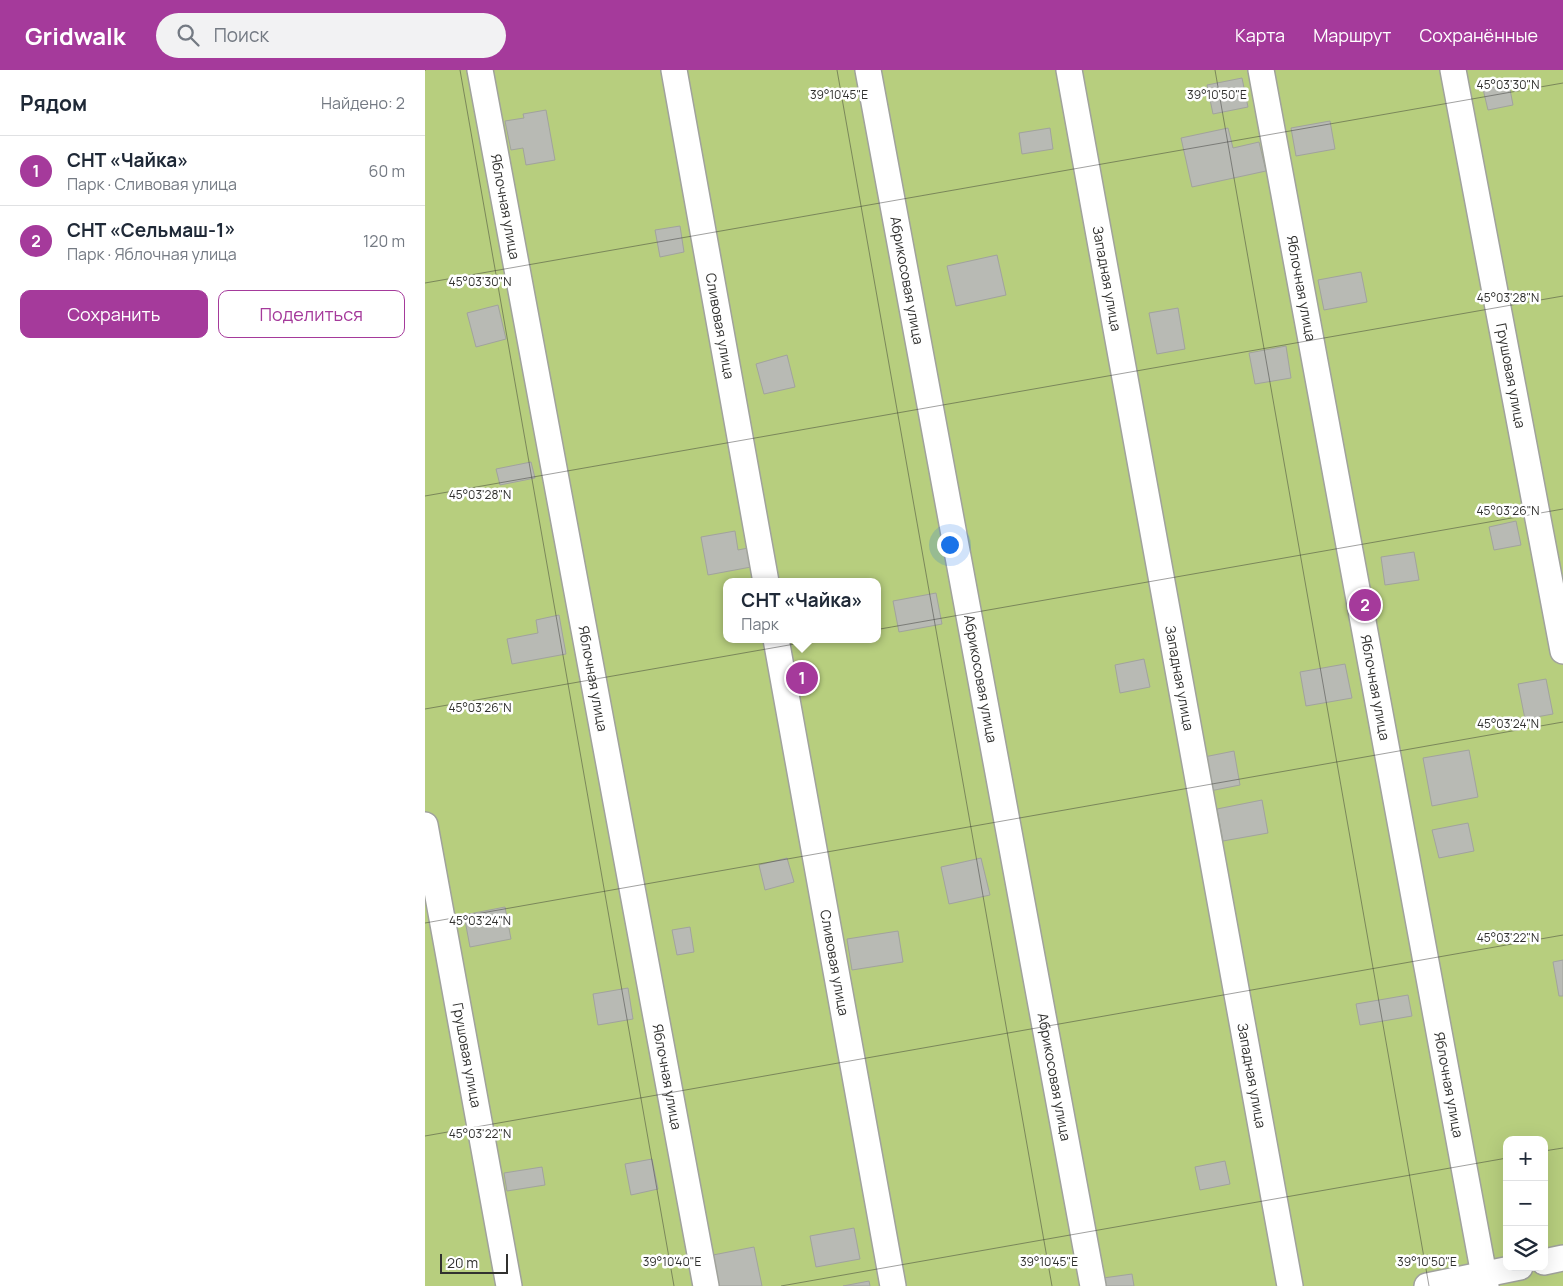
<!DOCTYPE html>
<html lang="ru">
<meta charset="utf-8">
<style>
:root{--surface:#fff;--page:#f2f2f3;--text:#1f2937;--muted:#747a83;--line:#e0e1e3;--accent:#a53a9b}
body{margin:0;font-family:Manrope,sans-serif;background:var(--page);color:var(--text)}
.controls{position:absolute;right:15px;bottom:15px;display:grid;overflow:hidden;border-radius:10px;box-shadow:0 5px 20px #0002}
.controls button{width:45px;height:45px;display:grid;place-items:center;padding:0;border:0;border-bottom:1px solid var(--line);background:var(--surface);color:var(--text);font:25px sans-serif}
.scale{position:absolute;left:15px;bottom:12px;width:68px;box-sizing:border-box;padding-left:5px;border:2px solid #31312f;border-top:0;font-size:14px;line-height:18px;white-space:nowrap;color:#31312f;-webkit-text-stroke:4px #fff;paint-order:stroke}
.you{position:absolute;left:524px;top:474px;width:18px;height:18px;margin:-12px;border:4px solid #fff;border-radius:50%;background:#1a73e8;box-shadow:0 0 0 8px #1a73e833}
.badge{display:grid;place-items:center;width:32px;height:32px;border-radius:50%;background:var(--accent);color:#fff;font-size:16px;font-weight:700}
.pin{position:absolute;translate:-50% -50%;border:2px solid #fff;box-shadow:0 1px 5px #0006}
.popup{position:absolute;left:298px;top:508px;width:158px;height:65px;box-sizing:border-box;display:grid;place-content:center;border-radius:10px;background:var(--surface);filter:drop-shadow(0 1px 4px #0005);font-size:16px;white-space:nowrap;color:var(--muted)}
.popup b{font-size:19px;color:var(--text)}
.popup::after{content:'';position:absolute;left:50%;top:100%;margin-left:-10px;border:10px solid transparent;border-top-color:var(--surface)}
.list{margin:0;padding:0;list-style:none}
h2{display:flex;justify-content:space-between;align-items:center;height:65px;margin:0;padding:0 20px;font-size:21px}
h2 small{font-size:16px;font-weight:400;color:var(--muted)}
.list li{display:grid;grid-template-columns:32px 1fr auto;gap:15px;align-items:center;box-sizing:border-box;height:70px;padding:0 20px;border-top:1px solid var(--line)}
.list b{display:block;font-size:19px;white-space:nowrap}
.list p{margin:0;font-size:16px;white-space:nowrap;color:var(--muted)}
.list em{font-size:16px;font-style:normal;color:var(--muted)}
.actions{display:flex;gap:10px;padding:15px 20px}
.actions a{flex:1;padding:11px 0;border:1px solid var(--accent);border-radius:10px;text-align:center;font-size:18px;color:var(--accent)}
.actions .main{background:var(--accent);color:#fff}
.icon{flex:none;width:28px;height:28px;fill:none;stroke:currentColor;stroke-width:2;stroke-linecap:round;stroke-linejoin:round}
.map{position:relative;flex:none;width:1138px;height:1216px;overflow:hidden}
header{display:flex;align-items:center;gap:30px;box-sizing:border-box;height:70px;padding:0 25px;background:var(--accent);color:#fff}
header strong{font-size:24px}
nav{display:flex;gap:28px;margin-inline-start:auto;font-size:18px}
.search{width:350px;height:45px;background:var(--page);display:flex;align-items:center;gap:12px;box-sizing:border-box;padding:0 18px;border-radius:28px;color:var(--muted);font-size:19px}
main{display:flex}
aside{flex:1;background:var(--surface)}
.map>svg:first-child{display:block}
.green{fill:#b7ce7e;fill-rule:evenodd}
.building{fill:#b8bab4;stroke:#a1a39d}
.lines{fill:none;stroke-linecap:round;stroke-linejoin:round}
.minor-casing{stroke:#a0a29c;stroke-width:28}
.minor{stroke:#fff;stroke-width:25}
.ticks{fill:none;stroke:#31312f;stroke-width:1;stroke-opacity:0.45}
.labels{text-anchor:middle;stroke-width:5;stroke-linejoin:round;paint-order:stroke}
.street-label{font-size:14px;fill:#31312f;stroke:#fff}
.ticks-label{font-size:12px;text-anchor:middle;fill:#31312f;stroke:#fff;stroke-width:5;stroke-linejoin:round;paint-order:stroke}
</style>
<header>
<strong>Gridwalk</strong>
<div class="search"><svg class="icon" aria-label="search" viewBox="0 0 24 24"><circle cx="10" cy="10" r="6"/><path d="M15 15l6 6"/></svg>Поиск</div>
<nav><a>Карта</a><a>Маршрут</a><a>Сохранённые</a></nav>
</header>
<main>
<aside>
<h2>Рядом<small>Найдено: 2</small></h2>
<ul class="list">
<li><span class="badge">1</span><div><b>СНТ «Чайка»</b><p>Парк · Сливовая улица</p></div><em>60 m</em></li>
<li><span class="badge">2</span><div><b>СНТ «Сельмаш-1»</b><p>Парк · Яблочная улица</p></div><em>120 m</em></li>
</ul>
<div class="actions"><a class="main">Сохранить</a><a>Поделиться</a></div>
</aside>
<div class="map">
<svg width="1138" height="1216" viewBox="0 0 1138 1216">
<rect width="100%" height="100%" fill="#e0e2dc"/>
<!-- green -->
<path class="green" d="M0,0H1138V1216H0ZM302,512H452V569H302ZM1082,1070H1119V1197H1082Z"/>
<!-- building -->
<g class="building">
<polygon points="817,8 823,37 788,44 782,15"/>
<polygon points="1084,14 1088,35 1063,40 1058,19"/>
<polygon points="121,40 130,90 101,95 98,78 86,80 80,51 99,48 98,44"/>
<polygon points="905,51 910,79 871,86 866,58"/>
<polygon points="625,58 628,79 597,84 594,63"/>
<polygon points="803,58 808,78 834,72 841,101 767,117 756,68"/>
<polygon points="255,156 259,182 235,187 230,160"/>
<polygon points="572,185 581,225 531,236 522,196"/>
<polygon points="936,202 942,232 899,240 893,210"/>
<polygon points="73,235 81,269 51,277 42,243"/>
<polygon points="753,238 760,279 732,284 724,243"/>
<polygon points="861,276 866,308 830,314 824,283"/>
<polygon points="362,285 370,317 339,324 331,294"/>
<polygon points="106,392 110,408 75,415 71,399"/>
<polygon points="1091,451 1096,475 1069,480 1064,457"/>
<polygon points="310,461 313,480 323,478 326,497 283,505 276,467"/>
<polygon points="989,482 994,510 960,515 956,487"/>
<polygon points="511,523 517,554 474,562 468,531"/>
<polygon points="134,545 141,584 87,594 82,569 113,563 111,550"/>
<polygon points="719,589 725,617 695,623 690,595"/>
<polygon points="920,594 927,628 881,636 875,602"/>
<polygon points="1121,609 1128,644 1100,649 1093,614"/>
<polygon points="1044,680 1053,727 1007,736 998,688"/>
<polygon points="809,681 815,715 785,721 779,687"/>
<polygon points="837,730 843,763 798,771 792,739"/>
<polygon points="1043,753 1049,781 1014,788 1007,760"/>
<polygon points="362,788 369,812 340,820 334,795"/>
<polygon points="556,788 565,825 524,834 516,797"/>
<polygon points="80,837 86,869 45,877 39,845"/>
<polygon points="265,857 269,882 252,885 247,860"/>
<polygon points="473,861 478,892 427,900 422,869"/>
<polygon points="1138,890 1138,926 1134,926 1128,892"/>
<polygon points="203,918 208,949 173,955 168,924"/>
<polygon points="983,925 987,946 935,955 931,934"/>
<polygon points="227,1089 233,1119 206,1125 200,1094"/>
<polygon points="800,1091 805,1114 775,1120 770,1097"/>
<polygon points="117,1097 120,1115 82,1121 79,1103"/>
<polygon points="429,1158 435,1189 391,1197 385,1166"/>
<polygon points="329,1177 337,1216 287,1216 284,1199 290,1197 288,1185"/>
<polygon points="707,1204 709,1216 680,1216 678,1208"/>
<polygon points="444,1211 445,1216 418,1216"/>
</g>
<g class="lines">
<!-- minor casing -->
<g class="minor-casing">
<g id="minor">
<path id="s1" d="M55,0L281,1216"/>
<path id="s2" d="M249,0L341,512"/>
<path id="s3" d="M443,0L668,1216"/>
<path id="s4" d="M644,0L865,1216"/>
<path id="s5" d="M836,0L1061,1216"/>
<path id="s6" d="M1028,0L1138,581"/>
<path id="s7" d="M351,569L468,1216"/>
<path id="s8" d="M0,755L84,1216"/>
<polyline points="1119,1192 1138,1188"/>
<polyline points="1002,1216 1095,1197"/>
</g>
</g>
<!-- minor -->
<use href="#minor" class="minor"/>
</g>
<!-- ticks -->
<path class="ticks" d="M0,0H1M35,0L249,1216M412,0L627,1216M790,0L1004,1216M0,213L1138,13M0,426L1138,226M0,639L1138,439M0,853L1138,652M0,1066L1138,865M1119,1081L1138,1078M356,1216L1082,1088"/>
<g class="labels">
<!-- street labels -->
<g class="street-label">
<text dy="5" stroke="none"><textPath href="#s1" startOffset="139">Яблочная улица</textPath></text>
<text dy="5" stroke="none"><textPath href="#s3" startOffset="214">Абрикосовая улица</textPath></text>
<text dy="5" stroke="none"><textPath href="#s4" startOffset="212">Западная улица</textPath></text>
<text dy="5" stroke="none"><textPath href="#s5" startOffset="222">Яблочная улица</textPath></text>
<text dy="5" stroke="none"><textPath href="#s2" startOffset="260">Сливовая улица</textPath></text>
<text dy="5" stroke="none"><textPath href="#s6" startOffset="311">Грушовая улица</textPath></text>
<text dy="5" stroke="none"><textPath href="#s1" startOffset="619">Яблочная улица</textPath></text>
<text dy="5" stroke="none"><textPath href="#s3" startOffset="619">Абрикосовая улица</textPath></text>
<text dy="5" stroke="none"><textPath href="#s4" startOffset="618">Западная улица</textPath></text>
<text dy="5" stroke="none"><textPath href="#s5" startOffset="628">Яблочная улица</textPath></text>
<text dy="5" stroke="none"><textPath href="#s7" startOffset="329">Сливовая улица</textPath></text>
<text dy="5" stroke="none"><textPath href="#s8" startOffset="234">Грушовая улица</textPath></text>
<text dy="5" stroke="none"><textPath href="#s1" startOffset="1024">Яблочная улица</textPath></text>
<text dy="5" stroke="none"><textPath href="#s3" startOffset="1024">Абрикосовая улица</textPath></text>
<text dy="5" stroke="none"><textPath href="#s4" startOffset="1022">Западная улица</textPath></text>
<text dy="5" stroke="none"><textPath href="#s5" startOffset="1032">Яблочная улица</textPath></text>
</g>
</g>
<g class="ticks-label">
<text x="1083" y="19">45°03'30"N</text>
<text x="414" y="29">39°10'45"E</text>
<text x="792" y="29">39°10'50"E</text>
<text x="55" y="216">45°03'30"N</text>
<text x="1083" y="232">45°03'28"N</text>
<text x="55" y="429">45°03'28"N</text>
<text x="1083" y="445">45°03'26"N</text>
<text x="55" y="642">45°03'26"N</text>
<text x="1083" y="658">45°03'24"N</text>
<text x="55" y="855">45°03'24"N</text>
<text x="1083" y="872">45°03'22"N</text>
<text x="55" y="1068">45°03'22"N</text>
<text x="247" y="1196">39°10'40"E</text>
<text x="624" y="1196">39°10'45"E</text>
<text x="1002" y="1196">39°10'50"E</text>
</g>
</svg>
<div class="controls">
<button>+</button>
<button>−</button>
<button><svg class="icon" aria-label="layers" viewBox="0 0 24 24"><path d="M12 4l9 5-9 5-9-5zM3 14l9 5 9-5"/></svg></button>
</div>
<div class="scale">20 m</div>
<div class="you"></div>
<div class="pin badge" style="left:377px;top:608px">1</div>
<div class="popup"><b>СНТ «Чайка»</b>Парк</div>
<div class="pin badge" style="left:940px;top:535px">2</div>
</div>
</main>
